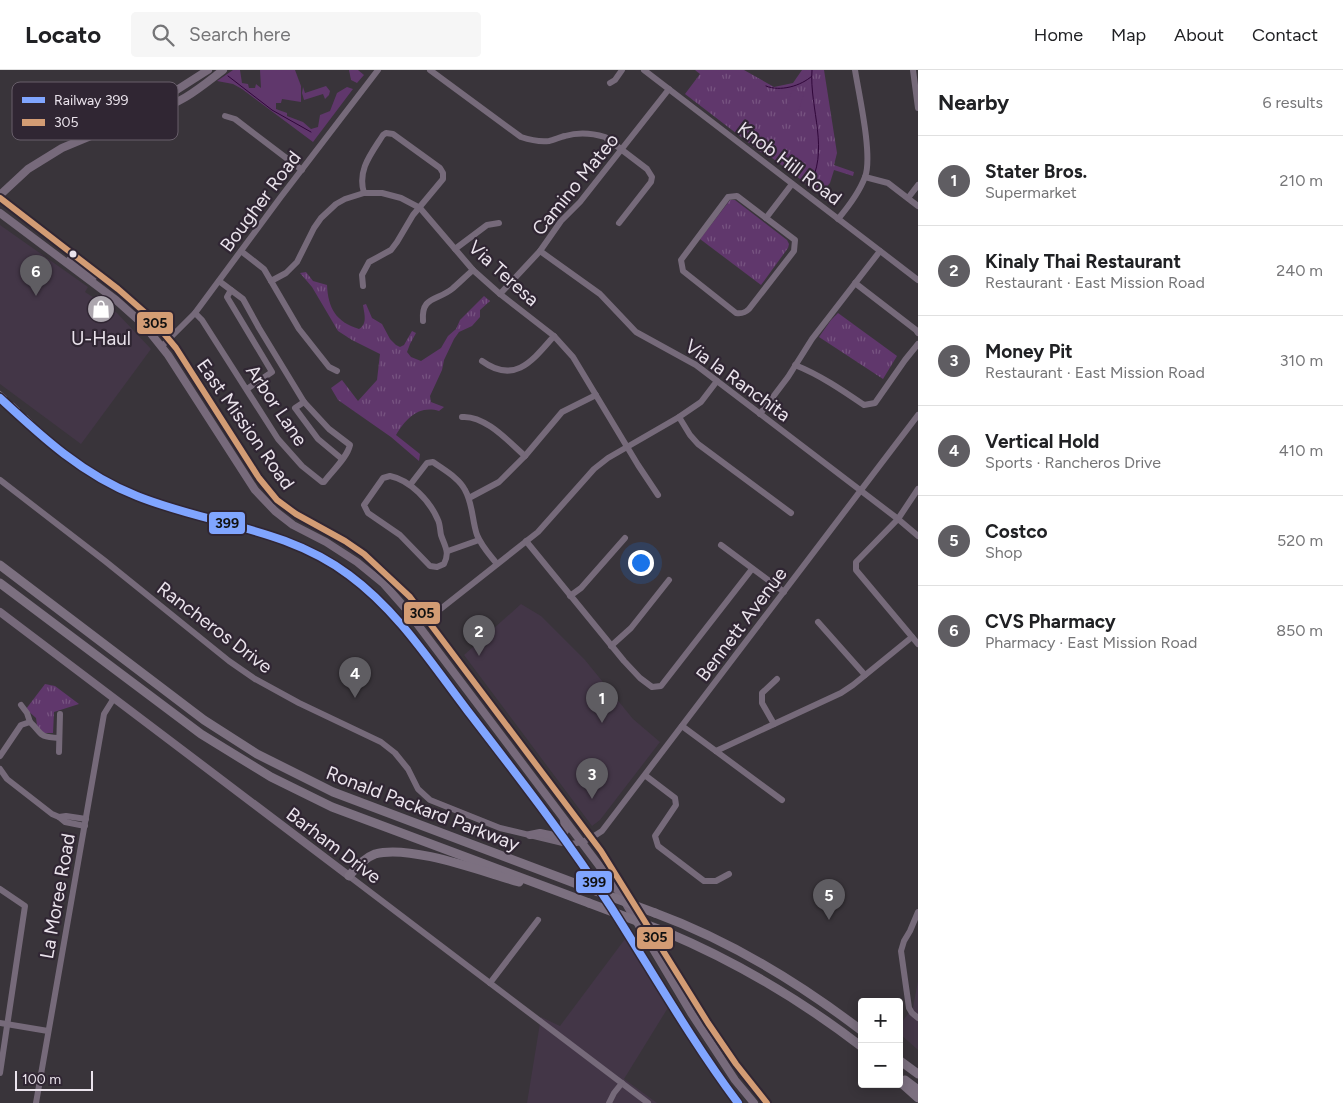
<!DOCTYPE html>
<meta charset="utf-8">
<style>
:root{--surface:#fff;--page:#f6f6f6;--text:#202124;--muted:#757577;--line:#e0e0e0;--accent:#5f5d62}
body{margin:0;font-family:Figtree,sans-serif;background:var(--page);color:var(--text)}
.controls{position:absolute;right:15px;bottom:15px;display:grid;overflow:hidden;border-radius:5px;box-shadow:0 2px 12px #0003}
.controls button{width:45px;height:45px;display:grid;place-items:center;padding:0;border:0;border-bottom:1px solid var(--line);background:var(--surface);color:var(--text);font:25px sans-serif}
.scale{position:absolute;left:15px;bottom:12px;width:78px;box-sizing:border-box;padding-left:5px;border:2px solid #eae3ec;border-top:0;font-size:14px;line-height:18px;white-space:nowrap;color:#eae3ec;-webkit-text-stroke:4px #302633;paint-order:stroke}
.you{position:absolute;left:640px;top:492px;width:18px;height:18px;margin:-12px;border:4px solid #fff;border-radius:50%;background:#1a73e8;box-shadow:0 0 0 8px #1a73e833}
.badge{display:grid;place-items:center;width:32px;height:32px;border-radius:50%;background:var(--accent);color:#fff;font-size:16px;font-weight:700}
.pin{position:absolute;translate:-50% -41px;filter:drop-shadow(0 1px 2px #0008)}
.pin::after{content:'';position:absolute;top:26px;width:18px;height:15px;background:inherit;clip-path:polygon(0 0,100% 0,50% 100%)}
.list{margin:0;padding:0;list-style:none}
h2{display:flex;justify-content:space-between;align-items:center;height:65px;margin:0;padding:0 20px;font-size:21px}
h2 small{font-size:16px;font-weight:400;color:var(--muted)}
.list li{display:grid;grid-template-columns:32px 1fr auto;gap:15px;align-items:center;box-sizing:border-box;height:90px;padding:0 20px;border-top:1px solid var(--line)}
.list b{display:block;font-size:19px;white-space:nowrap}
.list p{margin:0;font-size:16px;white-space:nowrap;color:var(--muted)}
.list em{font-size:16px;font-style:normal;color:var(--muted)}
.icon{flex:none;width:28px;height:28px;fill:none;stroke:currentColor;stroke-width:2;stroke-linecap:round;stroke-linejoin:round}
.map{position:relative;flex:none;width:918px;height:1033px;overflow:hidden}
header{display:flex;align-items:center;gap:30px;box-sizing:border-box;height:70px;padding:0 25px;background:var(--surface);border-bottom:1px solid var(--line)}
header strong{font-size:24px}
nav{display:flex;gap:28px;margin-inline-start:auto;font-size:18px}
.search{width:350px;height:45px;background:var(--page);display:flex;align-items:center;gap:12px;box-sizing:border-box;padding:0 18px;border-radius:5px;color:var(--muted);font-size:19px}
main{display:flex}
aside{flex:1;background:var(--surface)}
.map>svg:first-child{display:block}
.built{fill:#433647}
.park{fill:url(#park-tufts)}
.garden{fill:#60376c}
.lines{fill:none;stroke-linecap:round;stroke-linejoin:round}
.stream{stroke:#30073a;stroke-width:1}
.minor{stroke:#766a7a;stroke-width:6}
.major{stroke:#776a7b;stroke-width:8}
.highway{stroke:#7c7080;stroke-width:9}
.rail{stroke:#746b76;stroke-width:1;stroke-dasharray:9 9;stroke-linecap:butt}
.highway-bridge{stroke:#7c7080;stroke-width:9}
.bus-1-casing{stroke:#302633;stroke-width:10}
.bus-1{stroke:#d39c74;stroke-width:6}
.rail-1-casing{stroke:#302633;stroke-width:11}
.rail-1{stroke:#80a5ff;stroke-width:8}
.bus-dot{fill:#eae3ec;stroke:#302633;stroke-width:2}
.labels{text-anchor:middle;stroke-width:4.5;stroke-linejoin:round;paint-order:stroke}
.street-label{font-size:19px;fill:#eae3ec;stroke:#302633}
.poi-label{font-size:19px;fill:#eae3ec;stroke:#302633}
.key{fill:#302633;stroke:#685f6a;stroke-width:1}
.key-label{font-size:14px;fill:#eae3ec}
.line-badge{stroke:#302633;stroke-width:2}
.pale-badge-label{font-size:14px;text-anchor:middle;font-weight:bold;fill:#111}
</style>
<header>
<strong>Locato</strong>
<div class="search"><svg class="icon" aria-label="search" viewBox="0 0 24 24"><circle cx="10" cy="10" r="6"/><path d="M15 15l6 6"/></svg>Search here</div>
<nav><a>Home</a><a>Map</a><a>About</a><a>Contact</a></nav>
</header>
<main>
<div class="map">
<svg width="918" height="1033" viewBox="0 0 918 1033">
<defs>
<pattern id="park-tufts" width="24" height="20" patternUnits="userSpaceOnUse" patternTransform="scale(1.25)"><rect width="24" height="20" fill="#60376c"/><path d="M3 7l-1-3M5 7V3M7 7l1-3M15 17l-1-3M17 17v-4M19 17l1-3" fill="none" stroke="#775481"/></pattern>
</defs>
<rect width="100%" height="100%" fill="#39343a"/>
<!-- built -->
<g class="built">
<polygon points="0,155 88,217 85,222 117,243 151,279 81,374 0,314"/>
<polygon points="521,534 541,546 585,590 633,649 660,672 600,750 592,756 464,585"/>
<polygon points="628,865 669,936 624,1009 657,1033 527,1033 541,947 560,956"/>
<polygon points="918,911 918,980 899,963 899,956 913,937"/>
</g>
<!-- park -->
<g class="park">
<polygon points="695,0 744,0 774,17 793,13 802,0 824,0 837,83 834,95 854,102 853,106 834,100 830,113 820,124 764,82 762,83 685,24 700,4"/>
<polygon points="730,130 735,130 787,170 789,174 788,178 761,215 700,169"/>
<path d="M306,202L313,211L327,215C328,238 336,252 359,259C368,254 364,243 363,235L366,234L372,248L382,254L390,269L396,275L400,277L404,275L412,261L416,263L410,274L407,282L411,287L421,291L441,278L448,266L456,259L460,250L484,226L490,231L480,240V247L472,256L459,262L454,269L444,290L442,300L430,326L431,332L444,337L439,341C418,335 406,349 396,365L420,384L419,391L391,367L338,330L331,318L342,310L358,331L377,310L380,284L352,270L338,261L312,217L300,203Z"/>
<polygon points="838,243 897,286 883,309 819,267 831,250"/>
<polygon points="45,614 55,616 79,634 54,642 53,663 42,663 37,655 36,648 26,639"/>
</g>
<!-- garden -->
<g class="garden">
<polygon points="233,0 240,0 242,13 248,14 249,18 255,18 256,14 261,18 260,0 295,0 301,16 301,32 282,29 281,33 276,33 276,39 287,43 287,46 303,52 311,59 318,57 320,45 330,41 337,23 347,17 353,19 313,72 242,19 233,14 217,11"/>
<polygon points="349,0 358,0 364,5 357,13 351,10"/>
<polygon points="326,16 330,21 329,25 325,29 323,24 304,30 302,23 303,17 305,23"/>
<polygon points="792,20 804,23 798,43 786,39"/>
</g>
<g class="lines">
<!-- stream -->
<g class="stream">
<polyline points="228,6 272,40 311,62"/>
<path d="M766,16C780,22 801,16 812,6"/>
<path d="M808,118C831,81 809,39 812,0"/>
</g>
<!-- minor -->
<g class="minor">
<path d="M430,0L521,67C530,70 540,72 549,71C554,70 560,67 565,66C578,62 592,63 605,67L647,99L652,107L651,112L619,153"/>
<polyline points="644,0 918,210"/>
<polyline points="913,0 918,38"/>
<polyline points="610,13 615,10 622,0"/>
<polyline points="225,46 235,49 302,100"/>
<polyline points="865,107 888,113 918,136"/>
<path d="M737,126L795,170L794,181L749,239C745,243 742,244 736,243L683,201L681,190L728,127Z"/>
<polyline points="908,128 918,115"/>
<polyline points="766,148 792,114"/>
<path d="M838,149C849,136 859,123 865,107C873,86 859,25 855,0"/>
<polyline points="455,179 487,155 499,153"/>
<polyline points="241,181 264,199 299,259 329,297 337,301"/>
<polyline points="540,181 600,224 636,262 696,295 898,449 918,466"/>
<polyline points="271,211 286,203 297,192 314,158 321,148 336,134 345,129 364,123 382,123 401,128 420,138 473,200 500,224 554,266 573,287 638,395 658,425"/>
<polyline points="855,213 916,260 918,263"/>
<path d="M363,216L362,205L369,192L391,180L397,172L413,145L443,109V103L440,98L393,64L386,63L383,65C371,84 357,100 364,123"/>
<polyline points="231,220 227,227 272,302 247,319"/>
<polyline points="500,224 540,181 561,151 580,132 669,19"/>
<path d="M195,243L202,250L278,369L302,396L322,412H324C332,401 347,388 350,375L329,359L304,332L259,258L243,229L219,211"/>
<path d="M423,251C421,226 437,231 452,219C459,213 466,206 473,200"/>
<polyline points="162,276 195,243 280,128 378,0"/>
<path d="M482,291C515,315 533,290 554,266"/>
<path d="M795,295C820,305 842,320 864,335L875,333L905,290L918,274"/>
<polyline points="304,332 295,338 318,369 342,389"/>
<polyline points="760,344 788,307 812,269 880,181"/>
<path d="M462,347C485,345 509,372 525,386"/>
<polyline points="679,347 690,365 698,374 791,443"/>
<path d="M390,406C410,410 430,431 438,450C440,454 440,460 441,465C445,477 450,482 444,494L437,497L430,496L400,465L368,443L364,435L383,408Z"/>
<path d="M0,410L105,491L229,591L255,609L299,633L381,672L395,683L408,699L418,719L430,730L500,758L567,774C581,774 590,769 602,761L918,345"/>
<path d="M410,415L427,393L433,392C444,400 459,408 465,420C473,434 472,451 477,465C482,477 490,485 497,494"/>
<polyline points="918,419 898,449 856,492 856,500 918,574"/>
<polyline points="469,428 499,412 525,386 562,342 596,325"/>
<polyline points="526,471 624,591 640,608 652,617 661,616 752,499"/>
<polyline points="721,475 784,522"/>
<polyline points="448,481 479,470"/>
<polyline points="570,526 581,518 625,468"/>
<polyline points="818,552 865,605"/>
<polyline points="419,556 538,462 594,399 608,388 679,347 701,332 717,311"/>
<polyline points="611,576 631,558 669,510"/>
<polyline points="21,635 27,643 30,652"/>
<polyline points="774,654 762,633 762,623 777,609"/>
<polyline points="682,656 782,730"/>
<polyline points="716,681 841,623 853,615 912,567"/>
<polyline points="59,682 60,644"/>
<path d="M0,686L21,655L30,652C43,664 37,667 59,668"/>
<polyline points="0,699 7,709 52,744 59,747"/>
<polyline points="646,706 675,728 676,735 655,766 658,776 704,811 716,811 729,804"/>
<polyline points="85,756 65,752 59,747 66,746 86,749"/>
<polyline points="349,806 648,1033"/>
<polyline points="0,819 25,836 0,1003"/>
<polyline points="918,842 910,861 904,871 901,881 909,938 912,943 918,948"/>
<polyline points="490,913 538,850"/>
<polyline points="0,953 48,961"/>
<polyline points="36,1033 104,644 114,628"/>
<polyline points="609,1033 614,1023 622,1013"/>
</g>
<!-- major -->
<g class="major">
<polyline points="153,40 161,30 208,0"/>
<path d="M0,125L28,99L62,78L153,40C179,36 202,16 223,0"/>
<path d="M0,128L118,219L150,247L176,278L259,408L277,430L296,444L345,471L364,484L381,499L410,527L601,781C620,809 636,840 654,869C689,925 724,983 767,1033"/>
<polyline points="0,143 116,230 144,255 168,285 255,420 275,441 293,455 326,472 357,492 384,514 406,539 619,822 691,943 735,1010 754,1033"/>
<polyline points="70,190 94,206"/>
<polyline points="0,542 349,806"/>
<polyline points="530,765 540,763 559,767 565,761 564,750"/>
</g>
<!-- highway -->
<g class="highway">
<polyline points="0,495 204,650 257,684 333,722 577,814"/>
<polyline points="0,513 201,664 271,707 332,737 589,833"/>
<path d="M349,806C357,797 364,788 375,784C410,774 483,802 519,812"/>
<path d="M655,843C731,871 798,912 862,961"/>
<path d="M666,862C737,892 801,930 862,977"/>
<polyline points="899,990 918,1004"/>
<polyline points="905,1010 918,1020"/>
<polyline points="899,1011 918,1028"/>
</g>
<!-- rail -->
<path class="rail" d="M0,321C29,346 55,374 87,396C127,423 175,435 221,450"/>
<!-- highway-bridge -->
<g class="highway-bridge">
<polyline points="577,814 655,843"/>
<polyline points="589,833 666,862"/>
</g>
<!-- bus-1 casing -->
<g class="bus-1-casing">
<polyline id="bus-1" points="0,128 118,219 150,247 176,278 259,408 277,430 296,444 345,471 364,484 410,527 601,781 708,953 736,994 767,1033"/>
</g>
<!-- bus-1 -->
<use href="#bus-1" class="bus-1"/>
<!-- rail-1 casing -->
<g class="rail-1-casing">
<path id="rail-1" d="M0,328C42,367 83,405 137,426C209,455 285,457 349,505C398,541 431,593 467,640C517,705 567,769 611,837C653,903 691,970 738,1033"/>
</g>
<!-- rail-1 -->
<use href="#rail-1" class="rail-1"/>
</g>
<!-- icons -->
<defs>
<g id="shop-disc" transform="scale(1.4375)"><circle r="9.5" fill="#aca6ae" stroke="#302633"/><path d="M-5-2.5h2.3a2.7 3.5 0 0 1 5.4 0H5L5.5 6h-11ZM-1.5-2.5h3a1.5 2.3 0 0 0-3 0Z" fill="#fff"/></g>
</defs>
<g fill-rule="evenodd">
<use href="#shop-disc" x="101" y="239"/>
</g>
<!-- markers -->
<circle class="bus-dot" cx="73" cy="184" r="4.5"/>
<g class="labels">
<!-- street labels -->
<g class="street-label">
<text transform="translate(790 93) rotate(37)" y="7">Knob Hill Road</text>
<text transform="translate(575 114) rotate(-51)" y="7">Camino Mateo</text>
<text transform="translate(260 131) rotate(-53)" y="7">Bougher Road</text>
<text transform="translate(504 203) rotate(42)" y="7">Via Teresa</text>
<text transform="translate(738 310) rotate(36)" y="7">Via la Ranchita</text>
<text transform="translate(277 335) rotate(56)" y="7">Arbor Lane</text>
<text transform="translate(246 354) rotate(55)" y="7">East Mission Road</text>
<text transform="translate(741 554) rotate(-53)" y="7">Bennett Avenue</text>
<text transform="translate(215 557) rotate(37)" y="7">Rancheros Drive</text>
<text transform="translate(423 738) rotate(21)" y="7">Ronald Packard Parkway</text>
<text transform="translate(334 775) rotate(37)" y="7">Barham Drive</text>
<text transform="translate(57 826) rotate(-80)" y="7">La Moree Road</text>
</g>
<!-- poi labels -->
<g class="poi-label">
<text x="101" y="275">U-Haul</text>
</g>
</g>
<!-- legend -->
<rect x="12" y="12" width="166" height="58" rx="8" class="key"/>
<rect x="22" y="27" width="23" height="6" fill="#80a5ff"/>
<rect x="22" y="49" width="23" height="7" fill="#d39c74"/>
<g class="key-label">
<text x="54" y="35">Railway 399</text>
<text x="54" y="57">305</text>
</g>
<g class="line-badge">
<rect x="136" y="241" width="38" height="24" rx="5" fill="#d39c74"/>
<rect x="208" y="441" width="38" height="24" rx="5" fill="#80a5ff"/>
<rect x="403" y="531" width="38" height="24" rx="5" fill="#d39c74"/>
<rect x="575" y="800" width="38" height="24" rx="5" fill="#80a5ff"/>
<rect x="636" y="856" width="38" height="24" rx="5" fill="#d39c74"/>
</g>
<g class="pale-badge-label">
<text x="155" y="258">305</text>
<text x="227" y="458">399</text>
<text x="422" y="548">305</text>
<text x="594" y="817">399</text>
<text x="655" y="872">305</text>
</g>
</svg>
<div class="controls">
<button>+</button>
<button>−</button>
</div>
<div class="scale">100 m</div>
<div class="you"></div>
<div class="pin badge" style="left:602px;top:653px">1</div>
<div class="pin badge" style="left:479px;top:586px">2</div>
<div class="pin badge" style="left:592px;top:729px">3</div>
<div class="pin badge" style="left:355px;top:628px">4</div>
<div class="pin badge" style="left:829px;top:850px">5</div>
<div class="pin badge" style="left:36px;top:226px">6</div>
</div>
<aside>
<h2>Nearby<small>6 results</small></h2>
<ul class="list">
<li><span class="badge">1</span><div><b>Stater Bros.</b><p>Supermarket</p></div><em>210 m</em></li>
<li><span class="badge">2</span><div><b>Kinaly Thai Restaurant</b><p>Restaurant · East Mission Road</p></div><em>240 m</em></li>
<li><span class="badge">3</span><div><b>Money Pit</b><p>Restaurant · East Mission Road</p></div><em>310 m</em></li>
<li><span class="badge">4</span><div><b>Vertical Hold</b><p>Sports · Rancheros Drive</p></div><em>410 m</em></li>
<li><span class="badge">5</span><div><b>Costco</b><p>Shop</p></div><em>520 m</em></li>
<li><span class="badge">6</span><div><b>CVS Pharmacy</b><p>Pharmacy · East Mission Road</p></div><em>850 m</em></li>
</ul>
</aside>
</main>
